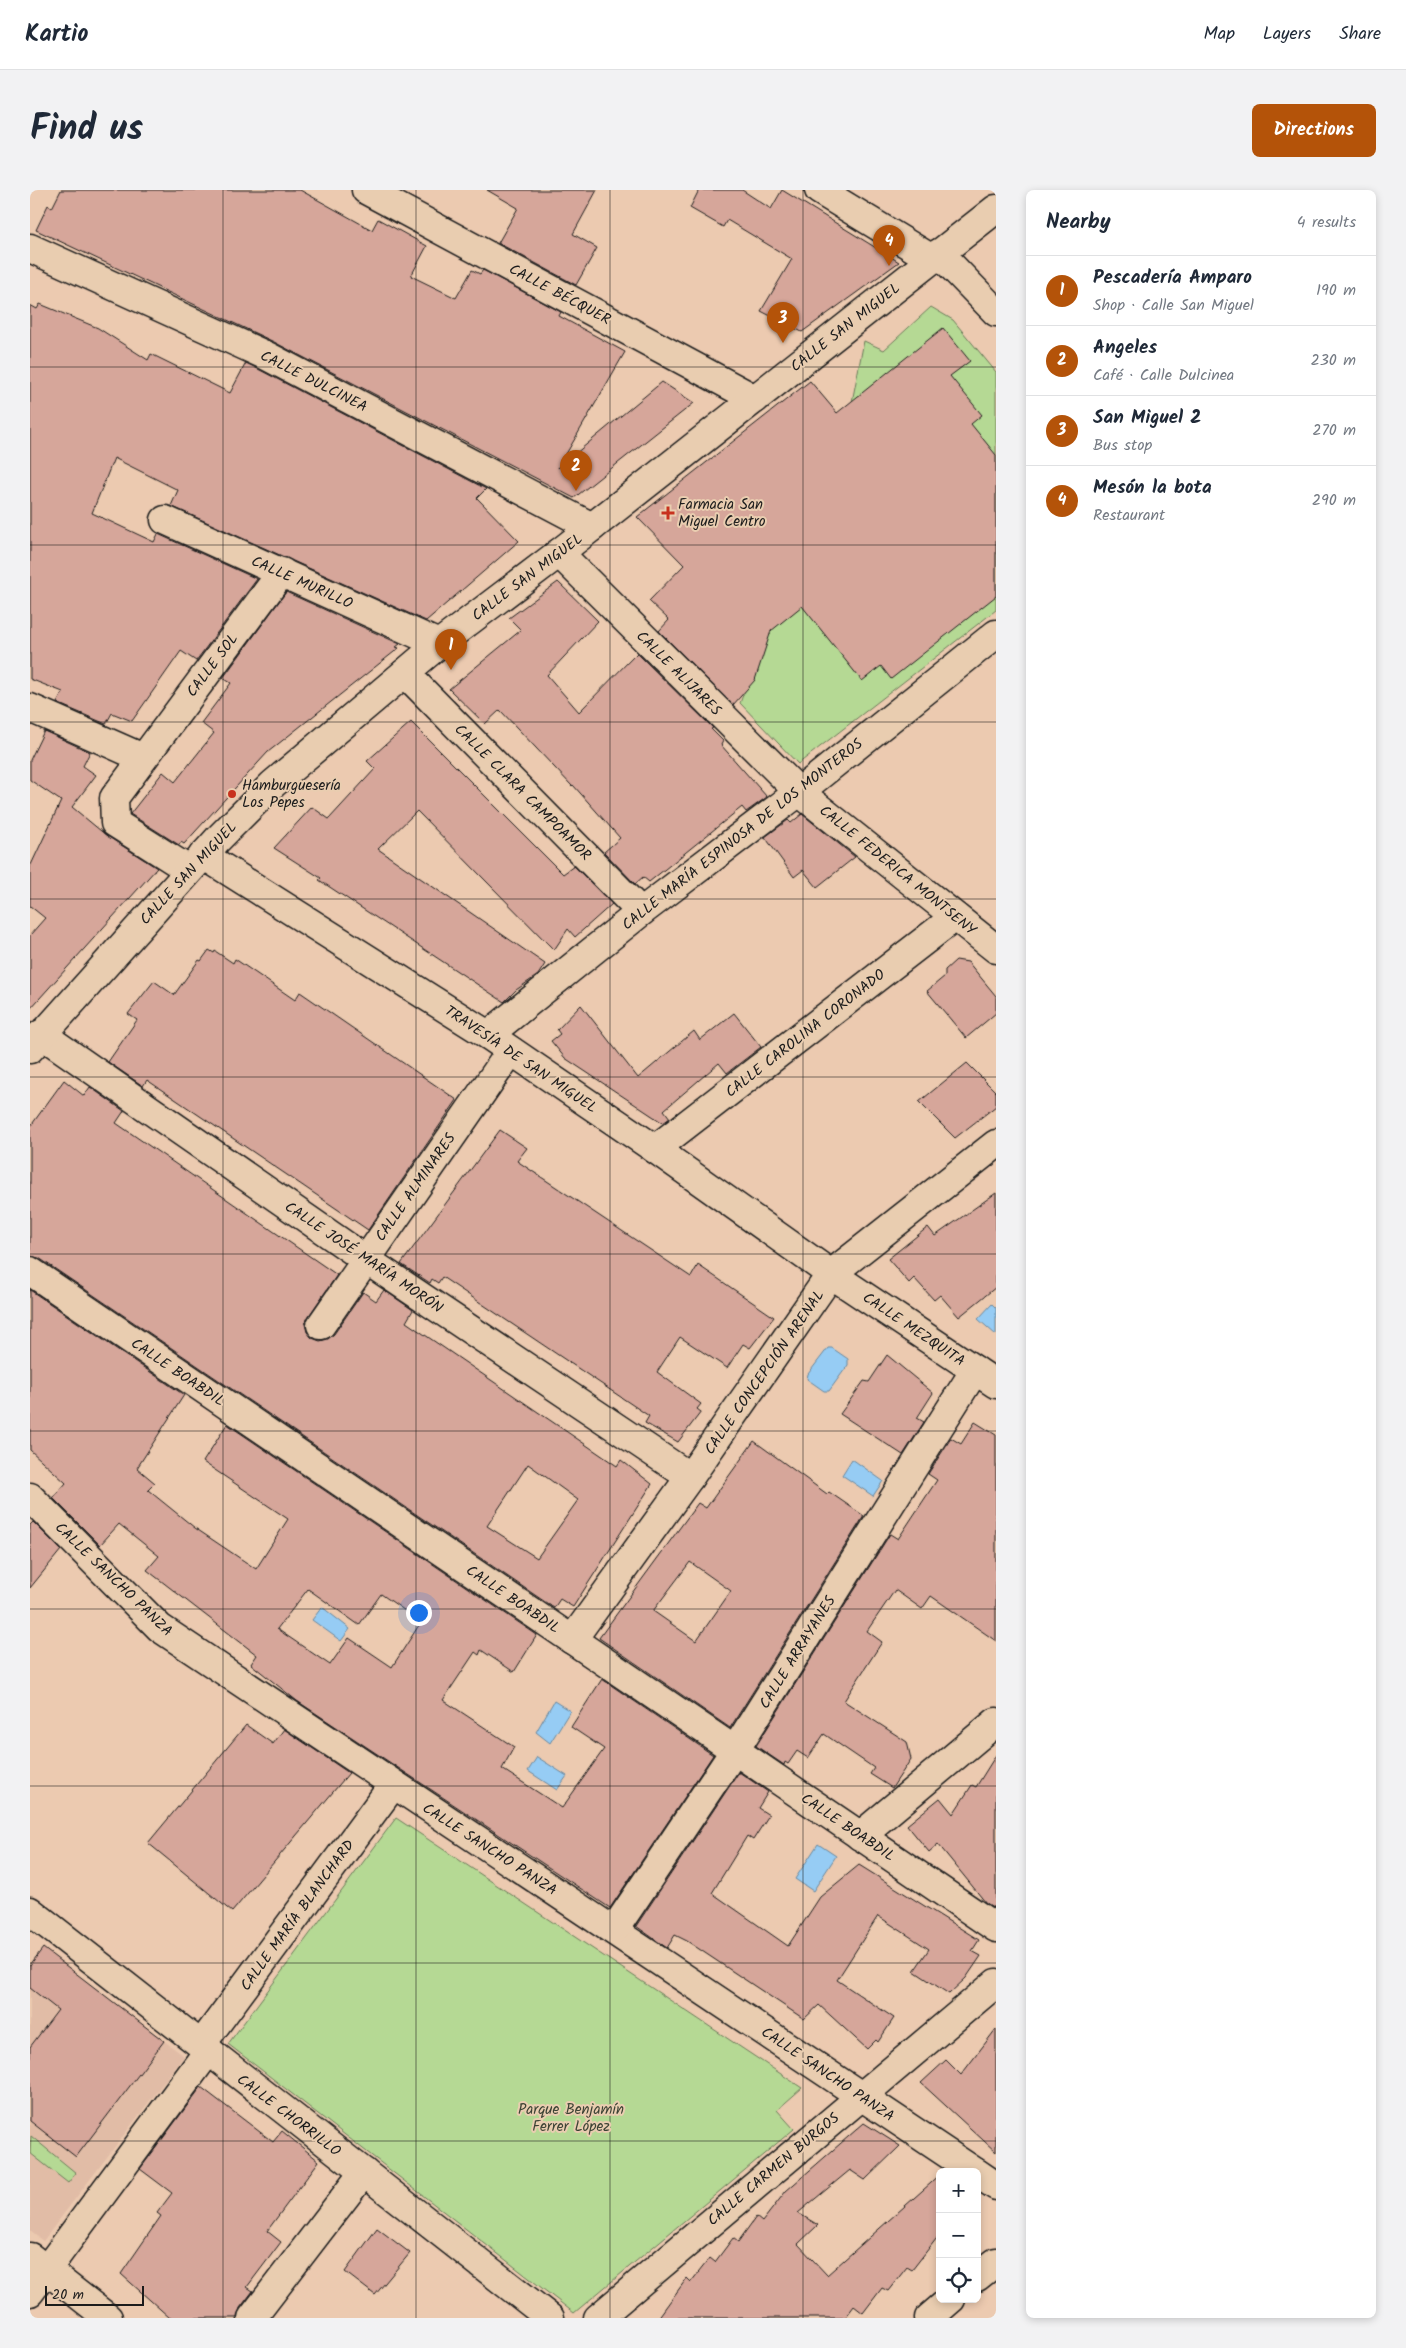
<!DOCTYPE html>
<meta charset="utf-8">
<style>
:root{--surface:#fff;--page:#f2f2f3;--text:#1f2937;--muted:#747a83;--line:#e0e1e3;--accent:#b45309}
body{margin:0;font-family:Kalam,sans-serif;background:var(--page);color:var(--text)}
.controls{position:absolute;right:15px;bottom:15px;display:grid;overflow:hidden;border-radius:8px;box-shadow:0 2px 8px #0003}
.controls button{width:45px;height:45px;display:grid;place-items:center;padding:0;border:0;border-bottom:1px solid var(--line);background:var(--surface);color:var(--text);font:25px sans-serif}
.scale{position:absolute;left:15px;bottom:12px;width:99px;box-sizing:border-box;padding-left:5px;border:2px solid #1c1c1c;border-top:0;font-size:14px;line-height:18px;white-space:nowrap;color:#1c1c1c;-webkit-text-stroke:4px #e9cdb0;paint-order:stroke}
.you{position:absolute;left:388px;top:1422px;width:18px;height:18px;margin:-12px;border:4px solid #fff;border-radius:50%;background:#1a73e8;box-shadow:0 0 0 8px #1a73e833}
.badge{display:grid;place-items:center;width:32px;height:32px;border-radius:50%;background:var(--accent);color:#fff;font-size:16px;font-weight:700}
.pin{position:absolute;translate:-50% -41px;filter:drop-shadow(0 1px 2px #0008)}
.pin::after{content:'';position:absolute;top:26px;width:18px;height:15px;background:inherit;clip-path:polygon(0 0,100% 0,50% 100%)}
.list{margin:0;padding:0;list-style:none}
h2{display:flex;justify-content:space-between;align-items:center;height:65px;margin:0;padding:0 20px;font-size:21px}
h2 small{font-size:16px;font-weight:400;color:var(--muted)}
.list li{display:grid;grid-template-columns:32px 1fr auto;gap:15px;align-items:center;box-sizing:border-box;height:70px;padding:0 20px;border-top:1px solid var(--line)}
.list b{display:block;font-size:19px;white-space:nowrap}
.list p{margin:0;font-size:16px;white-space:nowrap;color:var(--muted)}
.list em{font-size:16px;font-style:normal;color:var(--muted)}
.icon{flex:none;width:28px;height:28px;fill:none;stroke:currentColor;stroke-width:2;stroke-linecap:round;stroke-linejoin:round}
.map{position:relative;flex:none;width:966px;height:2128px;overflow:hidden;border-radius:8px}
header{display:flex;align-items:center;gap:30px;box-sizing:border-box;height:70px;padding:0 25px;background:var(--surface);border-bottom:1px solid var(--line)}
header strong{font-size:24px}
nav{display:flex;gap:28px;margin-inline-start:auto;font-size:18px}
.intro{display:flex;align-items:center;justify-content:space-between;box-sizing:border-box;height:120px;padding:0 30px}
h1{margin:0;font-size:35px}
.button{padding:12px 22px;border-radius:8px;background:var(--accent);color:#fff;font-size:18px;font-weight:700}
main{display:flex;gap:30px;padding:0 30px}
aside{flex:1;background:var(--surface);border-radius:8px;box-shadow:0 2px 8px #0003}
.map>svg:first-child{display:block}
.built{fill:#e1bca6}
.green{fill:#b5d994;stroke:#687a58}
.water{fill:#96ccf4;stroke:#65869e}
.building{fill:#d6a69a;stroke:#1c1c1c;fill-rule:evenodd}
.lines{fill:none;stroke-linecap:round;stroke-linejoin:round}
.minor-casing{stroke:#1c1c1c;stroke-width:31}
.minor{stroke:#e9cdb0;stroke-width:28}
.grid{fill:none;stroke:#1c1c1c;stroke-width:1;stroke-opacity:0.55}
.poi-dot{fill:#c8321e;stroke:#e9cdb0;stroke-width:2}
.labels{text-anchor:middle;stroke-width:4;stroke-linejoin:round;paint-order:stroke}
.street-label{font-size:15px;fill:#1c1c1c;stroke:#e9cdb0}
.poi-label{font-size:15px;fill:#1c1c1c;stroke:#e9cdb0;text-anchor:start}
.park-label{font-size:15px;fill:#3b4234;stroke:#e9cdb0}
</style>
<header>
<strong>Kartio</strong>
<nav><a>Map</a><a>Layers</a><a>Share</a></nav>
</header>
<div class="intro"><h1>Find us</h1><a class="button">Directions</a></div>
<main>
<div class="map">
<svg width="966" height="2128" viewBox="0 0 966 2128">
<rect width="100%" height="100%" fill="#eccab0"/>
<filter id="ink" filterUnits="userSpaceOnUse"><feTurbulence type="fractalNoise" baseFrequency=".02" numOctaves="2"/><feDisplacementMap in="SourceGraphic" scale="10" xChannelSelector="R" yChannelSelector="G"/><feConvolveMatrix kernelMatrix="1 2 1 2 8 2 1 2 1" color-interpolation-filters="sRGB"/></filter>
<g filter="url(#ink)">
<!-- built -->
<polygon class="built" points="13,1758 154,1866 13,2051 0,2041 0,1775"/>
<!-- green -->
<g class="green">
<polygon points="901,117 923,130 966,182 966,420 768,574 710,513 821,217 834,151 854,160"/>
<polygon points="366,1628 772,1898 747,1920 764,1939 544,2123 198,1854"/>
<polygon points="1,1946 46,1983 38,1993 0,1963"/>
</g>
<!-- water -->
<g class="water">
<polygon points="962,1114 966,1118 966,1145 948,1129"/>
<polygon points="798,1158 802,1158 818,1169 818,1175 799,1201 794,1201 777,1189 778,1184"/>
<polygon points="822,1269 853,1291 843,1306 812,1285"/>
<polygon points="292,1417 320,1439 311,1451 282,1430"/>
<polygon points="524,1511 540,1521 520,1553 506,1542"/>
<polygon points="507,1567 537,1586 527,1600 498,1581"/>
<polygon points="788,1654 806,1666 783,1701 765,1689"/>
</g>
<!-- building -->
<g class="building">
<polygon points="31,0 270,0 342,40 348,29 397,56 381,86 426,108 442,80 450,84 453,80 531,122 529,126 595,162 528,278 632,192 664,213 544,308 244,152 6,40 18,15 22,18"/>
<polygon points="457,0 567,0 543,44 567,58 546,95 468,53 488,18"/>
<polygon points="669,0 712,0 741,19 752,0 869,72 772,142 731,121 762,69 697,30 693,37 660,18"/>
<polygon points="10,114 68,138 118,170 121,164 200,203 216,173 230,180 456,299 447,308 489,351 396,431 141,316 148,300 84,268 62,323 124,352 128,344 227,389 166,471 151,461 102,531 82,523 76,534 27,513 33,502 0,489 0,115 7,119"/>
<polygon points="913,138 940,171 920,186 952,225 941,234 966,265 966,406 861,489 851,476 832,491 772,416 741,441 725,490 703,515 629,441 639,430 619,411 654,375 607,327 780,191 807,223"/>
<polygon points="528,392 568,431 517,485 549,522 607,463 683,538 681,539 693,551 691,555 737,607 716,622 712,617 619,692 613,687 605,694 574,662 590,648 543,595 542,596 470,520 455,534 419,499 491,440 479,428"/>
<polygon points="256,402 370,454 366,457 369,458 238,562 154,654 151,652 149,655 100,624 133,582 145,592 184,543 171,533 201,493 193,488"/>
<polygon points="381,532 533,684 544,676 582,714 545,747 538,739 524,760 387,621 348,659 515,774 508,785 486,800 474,812 289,690 291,688 244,658 282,617 299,629 345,579 337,571"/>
<polygon points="14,541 60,562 53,576 66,585 42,617 77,646 127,678 0,819 0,745 15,728 0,716 0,677 31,611 0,590 0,570"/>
<polygon points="772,624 825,667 787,697 773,680 764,687 735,647 758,630 761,633"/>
<polygon points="179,760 184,763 185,761 203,773 205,769 265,810 270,802 427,910 338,1040 117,890 113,896 78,872 107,830 98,824 124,791 144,805 169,770 171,771"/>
<polygon points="926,770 938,772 966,806 966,823 936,848 897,801 915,786 915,780"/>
<polygon points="551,815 608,888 664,841 670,850 704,823 731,857 697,883 689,873 634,920 640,928 633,933 535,868 521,851 530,844 527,840"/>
<polygon points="937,873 966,902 966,916 925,948 889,912"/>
<path d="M34,890L54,906L60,897L94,921L86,933L307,1085L278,1127L275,1134L277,1142L282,1148L290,1151L298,1149L304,1144L333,1102L346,1111L354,1100L383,1120L376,1132L587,1276L591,1270L622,1294L543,1417L530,1409L524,1418L9,1068L0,1066V937ZM498,1274L548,1310L507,1368L457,1336Z"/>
<polygon points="470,940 497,958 487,971 661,1087 668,1075 744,1127 720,1158 713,1154 697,1178 650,1147 627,1182 671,1214 667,1219 671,1222 648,1252 615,1233 619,1226 412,1087 408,1093 402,1089 400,1093 371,1074"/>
<polygon points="966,1003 966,1097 929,1127 910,1105 904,1110 884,1088 879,1093 858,1069 898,1037 905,1046"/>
<path d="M0,1100L154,1205L107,1278L125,1293L118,1300L165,1338L226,1379L258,1329L173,1272L197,1234L507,1445L484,1482L451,1460L449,1465L445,1462L413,1510L484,1557L472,1579L532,1618L574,1559L541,1537L572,1489L683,1565L580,1718L267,1511L221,1474L227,1465L117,1380L129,1366L89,1334L70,1355L23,1308L36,1293L0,1260ZM278,1399L329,1435L351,1404L391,1432L362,1477L319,1448L300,1475L247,1439Z"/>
<polygon points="857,1165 903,1203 887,1228 894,1232 873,1265 810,1224 834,1191 839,1192"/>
<polygon points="945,1232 966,1245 966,1451 901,1406 892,1419 865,1400 837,1441 852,1452 814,1511 877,1552 881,1569 862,1598 840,1584 844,1578 794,1544 778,1568 767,1561 758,1574 755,1572 754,1575 726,1556 860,1344 868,1349 907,1290 898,1284 921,1248 931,1254"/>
<path d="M724,1251L797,1304L799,1302L834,1326L700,1538L569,1448L668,1313L676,1318ZM660,1372L701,1401L666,1451L623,1421Z"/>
<polygon points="3,1332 31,1360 0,1398 0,1335"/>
<polygon points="216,1535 243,1554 254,1539 319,1583 202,1722 118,1653"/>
<polygon points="966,1565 966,1719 956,1713 908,1654 899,1662 877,1635 910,1608 923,1624 942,1595 946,1597"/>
<polygon points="709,1582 738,1602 728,1618 739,1625 723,1650 717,1646 682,1703 758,1756 790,1707 829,1675 949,1750 942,1761 951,1766 936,1788 919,1804 884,1781 899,1759 848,1726 807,1790 864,1828 848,1852 846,1850 837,1859 789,1815 774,1829 657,1751 645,1745 637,1758 606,1736"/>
<polygon points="13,1758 134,1851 46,1967 0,1931 0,1857 28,1820 0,1798 0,1775"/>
<polygon points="966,1839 966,1962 891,1893 916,1870 931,1885"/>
<polygon points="171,1897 243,1952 252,1941 289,1971 237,2041 251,2052 217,2097 223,2101 210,2118 207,2128 140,2128 91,2084 131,2026 127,2023 142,2003 110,1979"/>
<polygon points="834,1933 870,1956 835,1990 820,1980 768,2023 788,2035 768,2054 797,2085 910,1985 910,2044 882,2080 877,2077 858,2101 852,2098 833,2123 824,2116 815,2128 628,2128 657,2088 661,2092 680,2068 685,2072 703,2048 708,2052 726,2027 732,2032 756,2001"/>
<polygon points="347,2038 380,2063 345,2105 315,2082"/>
</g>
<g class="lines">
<!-- minor casing -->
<g class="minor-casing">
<g id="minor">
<polyline points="336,0 725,209"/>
<polyline points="789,0 902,69"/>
<polyline points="0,58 237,166 562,337"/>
<polyline points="909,63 966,122"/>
<polyline points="135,330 409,454"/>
<polyline points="529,363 769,602 966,759"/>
<polyline points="375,483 611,722"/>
<polyline points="0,518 113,568"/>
<polyline points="173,665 458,845 625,959 801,1084 966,1194"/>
<polyline points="159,680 85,633 84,608 252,382"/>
<polyline points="11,844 335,1069 660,1287"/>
<polyline points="458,845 611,722 769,602 966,444"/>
<polyline points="0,859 188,649 243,594 409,454 529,363 966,19"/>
<polyline points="625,959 925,727"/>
<polyline points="0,1081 966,1738"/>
<polyline points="291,1135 481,861"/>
<polyline points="0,1307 130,1438 945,1982"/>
<polyline points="542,1450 660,1287 801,1084 966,954"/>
<polyline points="830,1646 966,1532"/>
<polyline points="0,1721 520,2128"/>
<polyline points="584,1740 705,1560 945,1180"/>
<polyline points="171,1855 363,1595"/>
<polyline points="947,1983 966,1996"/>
<polyline points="0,2067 78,2128"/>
<polyline points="947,2087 966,2072"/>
<polyline points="0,2102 179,1860"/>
<polyline points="222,2128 334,1982"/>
<polyline points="568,2128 966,1793"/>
<polyline points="899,2128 921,2109"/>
</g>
</g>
<!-- minor -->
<use href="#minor" class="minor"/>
</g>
</g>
<!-- grid -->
<path class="grid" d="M193,0V2128M386,0V2128M580,0V2128M773,0V2128M0,177H966M0,355H966M0,532H966M0,709H966M0,887H966M0,1064H966M0,1241H966M0,1419H966M0,1596H966M0,1773H966M0,1951H966"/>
<!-- markers -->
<g class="poi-dot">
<path d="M635.5 315.5h5v5h5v5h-5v5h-5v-5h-5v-5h5z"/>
<circle cx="202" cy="604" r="5"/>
</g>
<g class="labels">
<!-- street labels -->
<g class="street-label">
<text transform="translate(530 104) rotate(28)" y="5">CALLE BÉCQUER</text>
<text transform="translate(815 137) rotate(-38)" y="5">CALLE SAN MIGUEL</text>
<text transform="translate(284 191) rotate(27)" y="5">CALLE DULCINEA</text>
<text transform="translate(497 387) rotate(-37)" y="5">CALLE SAN MIGUEL</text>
<text transform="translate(272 392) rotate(24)" y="5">CALLE MURILLO</text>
<text transform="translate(182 475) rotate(-53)" y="5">CALLE SOL</text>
<text transform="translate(649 483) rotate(45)" y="5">CALLE ALIJARES</text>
<text transform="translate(493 602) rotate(45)" y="5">CALLE CLARA CAMPOAMOR</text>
<text transform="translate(712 644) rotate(-38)" y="5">CALLE MARÍA ESPINOSA DE LOS MONTEROS</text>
<text transform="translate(868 680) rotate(39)" y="5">CALLE FEDERICA MONTSENY</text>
<text transform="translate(158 683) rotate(-47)" y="5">CALLE SAN MIGUEL</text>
<text transform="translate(775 843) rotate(-38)" y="5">CALLE CAROLINA CORONADO</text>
<text transform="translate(491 869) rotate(34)" y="5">TRAVESÍA DE SAN MIGUEL</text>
<text transform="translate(385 997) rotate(-55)" y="5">CALLE ALMINARES</text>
<text transform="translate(334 1067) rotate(34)" y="5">CALLE JOSÉ MARÍA MORÓN</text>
<text transform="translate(884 1139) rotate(34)" y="5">CALLE MEZQUITA</text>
<text transform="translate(148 1182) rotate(34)" y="5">CALLE BOABDIL</text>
<text transform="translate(734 1182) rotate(-55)" y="5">CALLE CONCEPCIÓN ARENAL</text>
<text transform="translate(84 1389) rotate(44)" y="5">CALLE SANCHO PANZA</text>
<text transform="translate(483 1409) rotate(34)" y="5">CALLE BOABDIL</text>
<text transform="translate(767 1462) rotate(-58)" y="5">CALLE ARRAYANES</text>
<text transform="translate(818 1637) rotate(34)" y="5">CALLE BOABDIL</text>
<text transform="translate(460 1659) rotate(33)" y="5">CALLE SANCHO PANZA</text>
<text transform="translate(267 1725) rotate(-54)" y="5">CALLE MARÍA BLANCHARD</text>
<text transform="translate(798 1884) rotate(34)" y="5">CALLE SANCHO PANZA</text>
<text transform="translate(259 1925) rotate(37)" y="5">CALLE CHORRILLO</text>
<text transform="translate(743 1979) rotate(-40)" y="5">CALLE CARMEN BURGOS</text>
</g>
<!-- poi labels -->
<g class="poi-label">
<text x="648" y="319">Farmacia San<tspan x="648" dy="17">Miguel Centro</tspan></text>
<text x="212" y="600">Hamburguesería<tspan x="212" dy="17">Los Pepes</tspan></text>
</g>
<!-- park labels -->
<g class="park-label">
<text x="541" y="1924">Parque Benjamín<tspan x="541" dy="17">Ferrer López</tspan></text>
</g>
</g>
</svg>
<div class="controls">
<button>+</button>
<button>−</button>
<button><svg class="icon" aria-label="locate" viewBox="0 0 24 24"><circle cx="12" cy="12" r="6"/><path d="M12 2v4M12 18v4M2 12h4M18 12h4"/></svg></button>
</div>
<div class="scale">20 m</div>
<div class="you"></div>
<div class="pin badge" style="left:421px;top:480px">1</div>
<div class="pin badge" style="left:546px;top:301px">2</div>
<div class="pin badge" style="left:753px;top:153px">3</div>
<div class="pin badge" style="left:859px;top:76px">4</div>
</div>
<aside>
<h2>Nearby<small>4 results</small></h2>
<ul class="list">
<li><span class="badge">1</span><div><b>Pescadería Amparo</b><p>Shop · Calle San Miguel</p></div><em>190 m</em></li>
<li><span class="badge">2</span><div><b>Angeles</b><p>Café · Calle Dulcinea</p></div><em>230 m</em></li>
<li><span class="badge">3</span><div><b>San Miguel 2</b><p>Bus stop</p></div><em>270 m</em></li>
<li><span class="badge">4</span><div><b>Mesón la bota</b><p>Restaurant</p></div><em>290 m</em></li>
</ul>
</aside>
</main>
